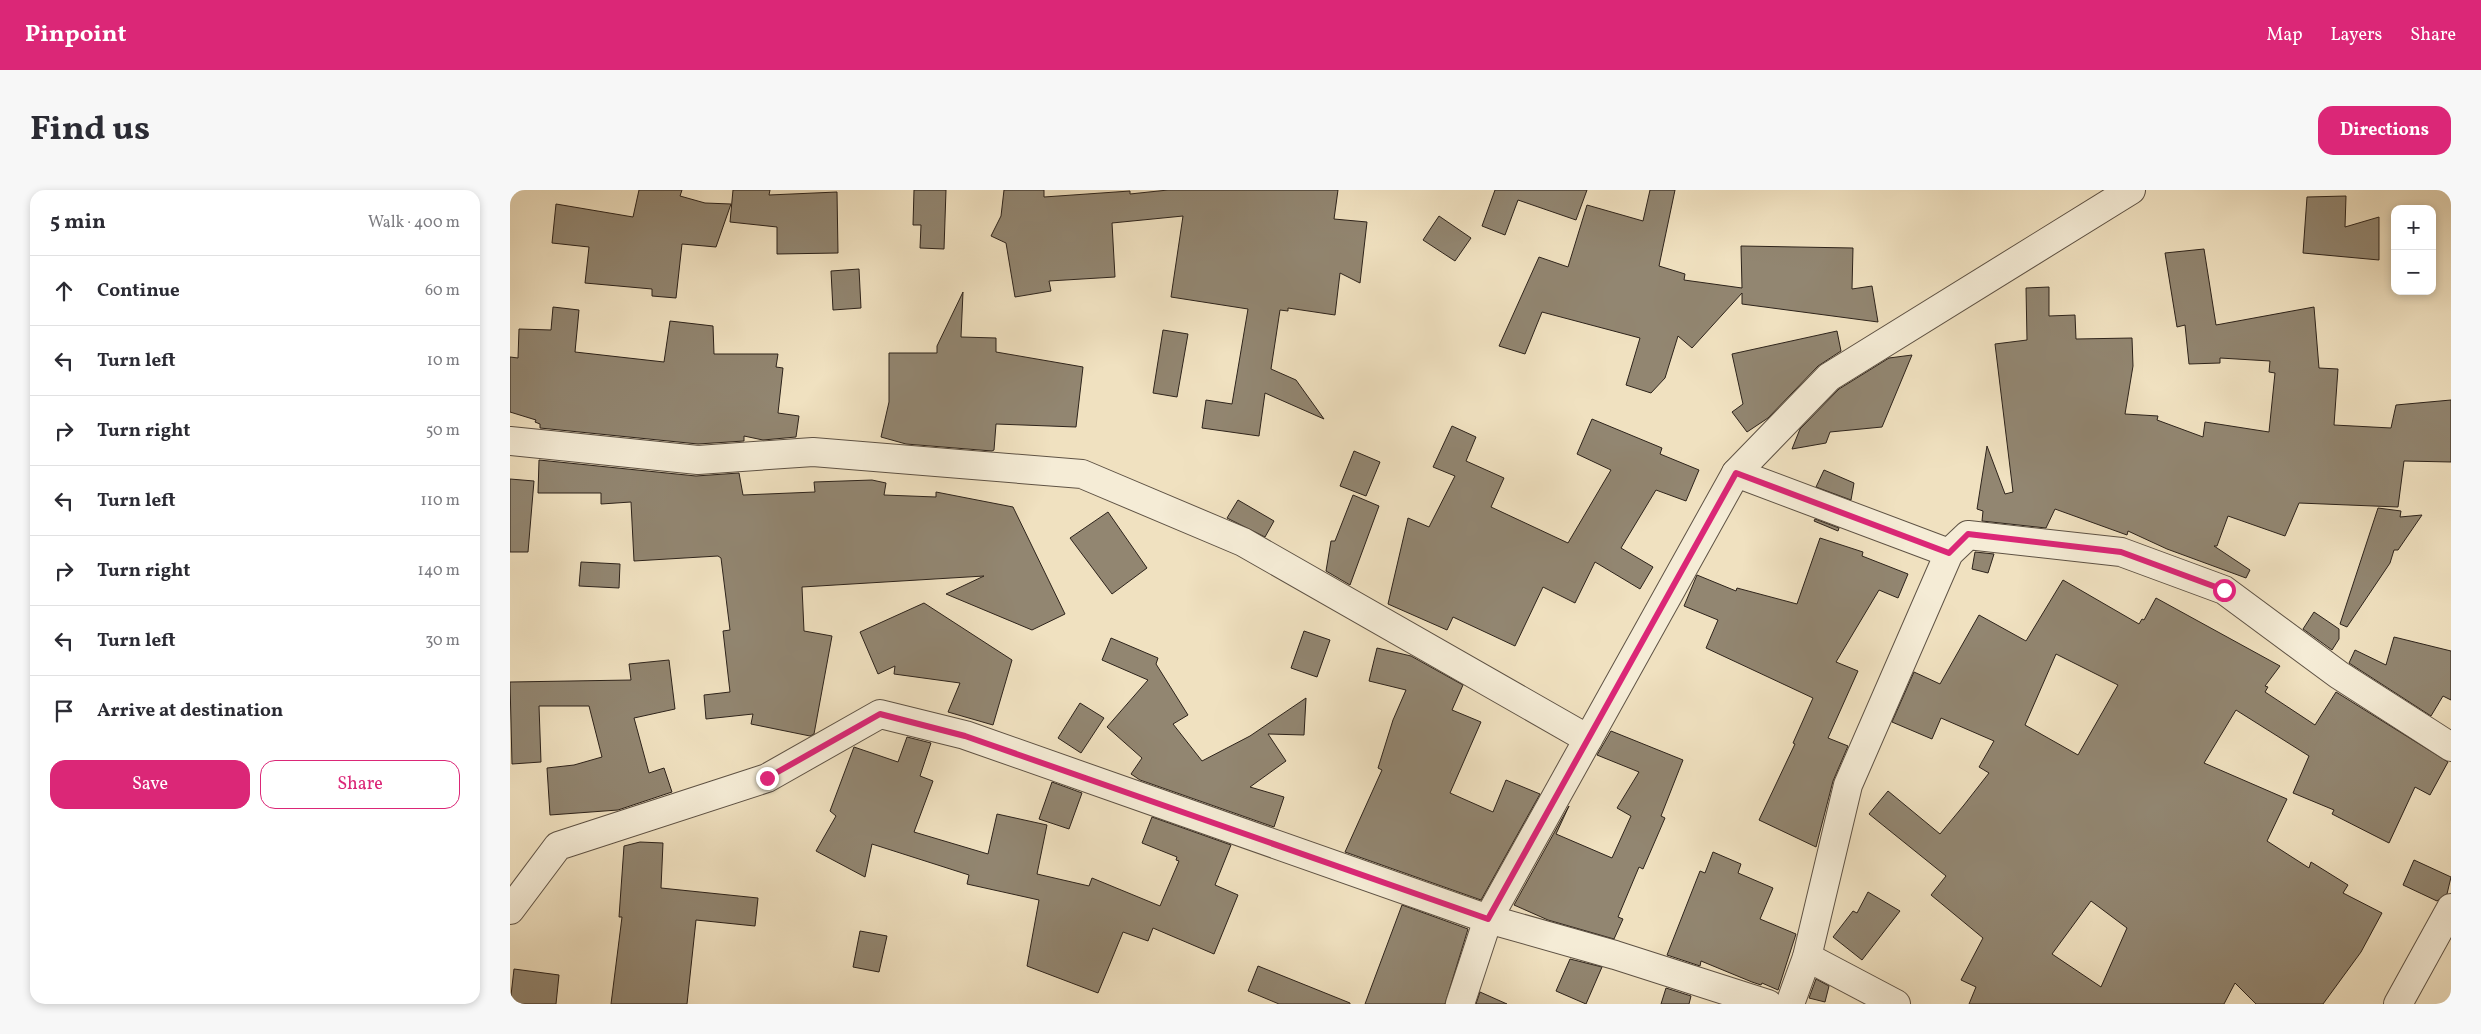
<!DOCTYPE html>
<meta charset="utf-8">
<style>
:root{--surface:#fff;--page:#f7f7f7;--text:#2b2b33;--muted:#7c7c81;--line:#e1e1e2;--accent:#db2777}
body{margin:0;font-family:Vollkorn,serif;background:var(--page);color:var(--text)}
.controls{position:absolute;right:15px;top:15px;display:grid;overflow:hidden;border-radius:10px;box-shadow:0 2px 8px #0003}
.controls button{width:45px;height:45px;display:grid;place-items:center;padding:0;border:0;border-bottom:1px solid var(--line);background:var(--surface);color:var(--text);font:25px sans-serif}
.stop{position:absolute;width:15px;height:15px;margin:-11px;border:4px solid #db2777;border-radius:50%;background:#fff}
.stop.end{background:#db2777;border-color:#fff;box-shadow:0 1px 5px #0008}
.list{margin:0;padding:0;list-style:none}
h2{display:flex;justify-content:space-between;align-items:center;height:65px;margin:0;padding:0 20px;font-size:21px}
h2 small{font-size:16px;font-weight:400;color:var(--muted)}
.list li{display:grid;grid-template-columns:32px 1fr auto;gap:15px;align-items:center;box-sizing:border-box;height:70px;padding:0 20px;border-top:1px solid var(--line)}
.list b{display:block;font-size:19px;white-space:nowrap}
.list em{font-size:16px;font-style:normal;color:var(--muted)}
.actions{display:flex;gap:10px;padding:15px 20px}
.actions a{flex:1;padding:11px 0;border:1px solid var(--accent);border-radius:15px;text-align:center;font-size:18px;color:var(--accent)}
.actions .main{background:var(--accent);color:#fff}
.icon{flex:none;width:28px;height:28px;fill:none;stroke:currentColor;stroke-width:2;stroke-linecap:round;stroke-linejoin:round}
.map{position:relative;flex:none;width:1941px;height:814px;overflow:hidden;border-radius:15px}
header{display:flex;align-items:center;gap:30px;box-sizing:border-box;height:70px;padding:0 25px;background:var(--accent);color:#fff}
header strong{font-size:24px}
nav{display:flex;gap:28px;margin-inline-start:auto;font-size:18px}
.intro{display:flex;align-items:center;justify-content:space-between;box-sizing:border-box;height:120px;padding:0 30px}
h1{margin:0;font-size:35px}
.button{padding:12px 22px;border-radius:15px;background:var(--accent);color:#fff;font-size:18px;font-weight:700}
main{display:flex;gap:30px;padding:0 30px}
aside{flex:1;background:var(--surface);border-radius:15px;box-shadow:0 2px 8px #0003}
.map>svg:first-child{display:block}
.building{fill:#928671;stroke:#2d231b;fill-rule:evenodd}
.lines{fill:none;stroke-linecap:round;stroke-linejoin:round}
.minor-casing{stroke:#5e5244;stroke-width:30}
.tertiary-casing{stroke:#5e5244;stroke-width:30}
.minor{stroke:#f5ecd6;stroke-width:28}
.tertiary{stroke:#f5ecd6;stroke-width:28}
.route{stroke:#db2777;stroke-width:6}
</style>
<header>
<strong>Pinpoint</strong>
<nav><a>Map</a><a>Layers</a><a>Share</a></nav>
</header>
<div class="intro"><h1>Find us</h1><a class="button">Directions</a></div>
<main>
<aside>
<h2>5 min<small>Walk · 400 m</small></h2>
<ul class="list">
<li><svg class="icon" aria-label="ahead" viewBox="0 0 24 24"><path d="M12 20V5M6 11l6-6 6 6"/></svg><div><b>Continue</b></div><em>60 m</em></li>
<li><svg class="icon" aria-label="left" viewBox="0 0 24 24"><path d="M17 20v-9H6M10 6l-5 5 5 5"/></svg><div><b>Turn left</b></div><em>10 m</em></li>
<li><svg class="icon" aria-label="right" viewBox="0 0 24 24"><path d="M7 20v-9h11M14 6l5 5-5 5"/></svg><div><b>Turn right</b></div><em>50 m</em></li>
<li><svg class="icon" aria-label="left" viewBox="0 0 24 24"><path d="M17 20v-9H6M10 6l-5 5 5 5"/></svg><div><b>Turn left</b></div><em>110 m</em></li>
<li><svg class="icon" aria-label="right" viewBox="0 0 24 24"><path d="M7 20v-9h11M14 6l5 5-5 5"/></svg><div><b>Turn right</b></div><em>140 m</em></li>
<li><svg class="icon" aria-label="left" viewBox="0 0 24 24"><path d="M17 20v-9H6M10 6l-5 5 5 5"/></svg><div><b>Turn left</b></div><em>30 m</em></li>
<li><svg class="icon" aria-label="arrive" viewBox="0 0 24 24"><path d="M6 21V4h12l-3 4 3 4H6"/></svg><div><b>Arrive at destination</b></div></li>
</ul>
<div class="actions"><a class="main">Save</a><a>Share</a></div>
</aside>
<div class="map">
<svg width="1941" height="814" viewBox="0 0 1941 814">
<rect width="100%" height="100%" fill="#f0e1c0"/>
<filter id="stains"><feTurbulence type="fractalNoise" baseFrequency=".004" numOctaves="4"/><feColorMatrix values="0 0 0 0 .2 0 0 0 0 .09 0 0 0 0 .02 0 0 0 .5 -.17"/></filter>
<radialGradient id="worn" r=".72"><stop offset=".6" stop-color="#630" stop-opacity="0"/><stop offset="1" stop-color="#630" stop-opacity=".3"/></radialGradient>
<!-- building -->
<g class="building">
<polygon points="129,0 172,0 170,6 195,13 221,14 206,57 172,54 166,108 142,106 142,99 75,93 79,57 42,53 46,14 123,27"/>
<polygon points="223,0 260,0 259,5 327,2 328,63 267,64 267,37 220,32"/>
<polygon points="404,0 436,0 434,59 410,58 411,35 403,35"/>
<polygon points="494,0 534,0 534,7 620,1 620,4 658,0 828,0 824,29 857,32 850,93 830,83 825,125 778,118 778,121 770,120 761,179 786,190 814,229 755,203 749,246 692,238 696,210 722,214 738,119 661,107 673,26 602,33 605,87 539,91 541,101 505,107 496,53 481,46 491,26"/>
<polygon points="985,0 1077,0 1066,30 1008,10 995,45 972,36"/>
<polygon points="1140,0 1165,0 1149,76 1175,84 1174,90 1232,98 1231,56 1343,58 1342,99 1362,96 1368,132 1232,114 1232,103 1182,158 1168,146 1155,188 1141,203 1116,195 1130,148 1032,122 1015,164 989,156 1029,67 1058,77 1077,15 1133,31"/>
<polygon points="1836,6 1835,37 1869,27 1869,70 1793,63 1797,7"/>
<polygon points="929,26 961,48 945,71 913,50"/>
<polygon points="1694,59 1706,135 1804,117 1809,178 1828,179 1824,235 1881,238 1886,215 1941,210 1941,272 1894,271 1888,317 1789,313 1775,346 1718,326 1707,356 1704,356 1740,380 1736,388 1657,359 1618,341 1617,345 1545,319 1536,338 1472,331 1473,321 1467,319 1477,256 1495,304 1503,302 1485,154 1517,150 1516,98 1539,97 1539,126 1565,125 1566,149 1622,148 1623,176 1615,224 1648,226 1647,230 1693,247 1695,232 1759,242 1765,183 1759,182 1760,171 1710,168 1710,173 1679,174 1675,135 1667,137 1655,63"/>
<polygon points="349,79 351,118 323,120 321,81"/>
<polygon points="453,102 451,147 486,148 486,162 573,177 566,237 486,234 484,260 482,261 396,254 371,247 379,212 379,163 427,163 427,156"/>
<polygon points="43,117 69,120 65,162 154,172 160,131 203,136 204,164 268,164 266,177 273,178 268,223 289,226 286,247 253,250 234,246 234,251 188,254 30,238 30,234 25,232 26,230 0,222 0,167 8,168 9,139 41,140"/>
<polygon points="653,140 678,144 667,207 643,203"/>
<polygon points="1327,141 1331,161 1308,176 1258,228 1237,242 1222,222 1233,214 1222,164"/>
<polygon points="1402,165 1372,237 1320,242 1316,253 1282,259 1290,239 1329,199 1379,168"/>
<polygon points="1082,229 1152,258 1150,264 1189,280 1176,311 1146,300 1111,358 1143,377 1130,399 1085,372 1065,413 1033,397 1005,456 943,427 937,440 878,414 898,328 919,337 945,286 923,277 942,236 966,247 956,271 994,288 981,317 1058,353 1101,280 1067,264"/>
<polygon points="844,261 870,272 856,306 830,296"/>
<polygon points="29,270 186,286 229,283 233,305 305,302 304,292 362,290 376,293 374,305 426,307 426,302 503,317 555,424 522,440 436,404 474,386 292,397 294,441 322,446 304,544 300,546 241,534 243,524 196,529 194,505 220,502 213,441 220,440 211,368 208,366 124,371 121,312 91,314 91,303 28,303"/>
<polygon points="1314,280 1344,293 1341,310 1306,297"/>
<polygon points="0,289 24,291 18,362 0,362"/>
<polygon points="843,305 869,316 840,395 816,381 821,351 825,351"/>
<polygon points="728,310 764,331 755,347 717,328"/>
<polygon points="1868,318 1891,321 1890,327 1912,325 1888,360 1884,360 1880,373 1837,437 1830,434"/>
<polygon points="598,322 637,378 602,404 560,348"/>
<polygon points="1305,329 1329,338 1328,341 1304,331"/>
<polygon points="1310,348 1353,362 1352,366 1398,384 1388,408 1369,400 1326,472 1348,481 1318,548 1338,556 1323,591 1306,657 1249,630 1285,554 1283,553 1303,508 1196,458 1208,430 1174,416 1187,385 1226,401 1227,398 1287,414"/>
<polygon points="1465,362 1484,364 1478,383 1462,379"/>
<polygon points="71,372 110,374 109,398 69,396"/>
<path d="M1553,390L1629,434L1632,429L1634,430L1646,408L1770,476L1755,496L1758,497L1755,502L1805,535L1826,502L1938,572L1920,605L1905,597L1879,653L1822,624L1824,620L1783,603L1799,566L1726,520L1694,573L1777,609L1757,651L1799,678L1801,672L1838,695L1833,703L1872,723L1851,762L1813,814H1746L1725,793L1714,814H1459L1466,797L1451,790L1473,748L1421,705L1436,686L1359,624L1378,601L1430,644L1454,615L1479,583L1469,577L1484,551L1431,528L1422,549L1382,532L1404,482L1430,494L1469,425L1516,451ZM1546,464L1608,495L1568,565L1515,535ZM1581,711L1617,738L1591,797L1542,764Z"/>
<polygon points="414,413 502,470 483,535 438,522 450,493 384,484 385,476 368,484 350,442"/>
<polygon points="1804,422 1829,439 1829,449 1822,460 1793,439"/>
<polygon points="794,441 820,450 807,487 781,478"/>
<polygon points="1884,447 1941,461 1941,510 1933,506 1921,526 1839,473 1845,460 1876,475"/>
<polygon points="601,448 648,468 646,474 678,525 663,534 692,571 740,546 796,508 794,545 758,544 776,571 740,597 774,607 764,637 630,590 621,584 632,568 597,537 638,490 592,470"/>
<polygon points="867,458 901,466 953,495 942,520 971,532 940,603 983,622 996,590 1030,604 971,710 835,662 872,580 868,578 883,530 896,500 859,491"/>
<polygon points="159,470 165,519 124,528 139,583 154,578 162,602 108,620 40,625 37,578 64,575 92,567 79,516 29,516 31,572 2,574 0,492 121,490 119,474"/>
<polygon points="570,513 594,528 571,563 548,548"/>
<polygon points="1101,541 1173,570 1151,626 1155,628 1133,679 1129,677 1108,727 1113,729 1104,749 1038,730 1004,715 1059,616 1046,644 1102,668 1121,626 1107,618 1129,582 1087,565"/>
<polygon points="397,547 421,553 410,586 423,591 404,642 478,664 487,624 537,635 527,684 579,696 582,688 650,716 669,671 666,670 667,667 632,653 642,627 721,655 705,695 728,705 704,764 643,738 638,751 613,742 588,803 517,776 529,710 457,694 459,685 362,654 355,687 306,661 326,626 320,621 344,557 388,572"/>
<polygon points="542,592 572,603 559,639 529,629"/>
<polygon points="130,652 153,653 151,698 248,708 245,736 186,730 177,814 101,814 112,727 109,727 114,656"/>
<polygon points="1203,662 1231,674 1228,683 1263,698 1250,729 1286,744 1268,800 1252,793 1251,795 1242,792 1191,771 1190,776 1157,765 1190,681 1195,683"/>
<polygon points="1904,670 1941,687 1937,704 1927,711 1893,695"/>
<polygon points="1358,702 1390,721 1352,770 1323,747 1343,721 1347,723"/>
<polygon points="892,715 958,739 935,814 855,814"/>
<polygon points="350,741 377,746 369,782 343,777"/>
<polygon points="1060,769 1092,777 1076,814 1046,801"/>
<polygon points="748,776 840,813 840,814 769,814 738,801"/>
<polygon points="4,779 49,785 46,814 0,814"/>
<polygon points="1306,789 1319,796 1315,812 1299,808"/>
<polygon points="1156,798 1181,806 1179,814 1151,814"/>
<polygon points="970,802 997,814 966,814"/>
</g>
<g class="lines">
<!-- minor casing -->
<g class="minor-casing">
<g id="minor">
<polyline points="0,251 188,270 303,262 572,284 733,352 1078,549"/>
<polyline points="1226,283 1439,363"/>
<polyline points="0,720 48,656 257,588 370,524 455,545 978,729 1105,765 1258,814"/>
<polyline points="1297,767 1386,814"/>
<polyline points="1280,814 1297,767 1338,595 1439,363 1458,345 1611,362 1714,400 1829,485 1941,557"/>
<polyline points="1888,814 1941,718"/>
</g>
</g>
<!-- tertiary casing -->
<g class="tertiary-casing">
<polyline id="tertiary" points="950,814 978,729 1226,283 1319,187 1621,0"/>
</g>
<!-- minor -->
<use href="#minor" class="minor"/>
<!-- tertiary -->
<use href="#tertiary" class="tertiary"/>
</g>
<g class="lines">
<!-- route -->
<polyline class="route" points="257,588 370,524 455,546 978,729 1226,283 1439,363 1458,344 1611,362 1714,400"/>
</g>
<rect width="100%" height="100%" filter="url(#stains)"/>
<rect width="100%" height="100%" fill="url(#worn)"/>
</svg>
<div class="controls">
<button>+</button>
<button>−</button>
</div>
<div class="stop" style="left:1714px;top:400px"></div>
<div class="stop end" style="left:257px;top:588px"></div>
</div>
</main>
